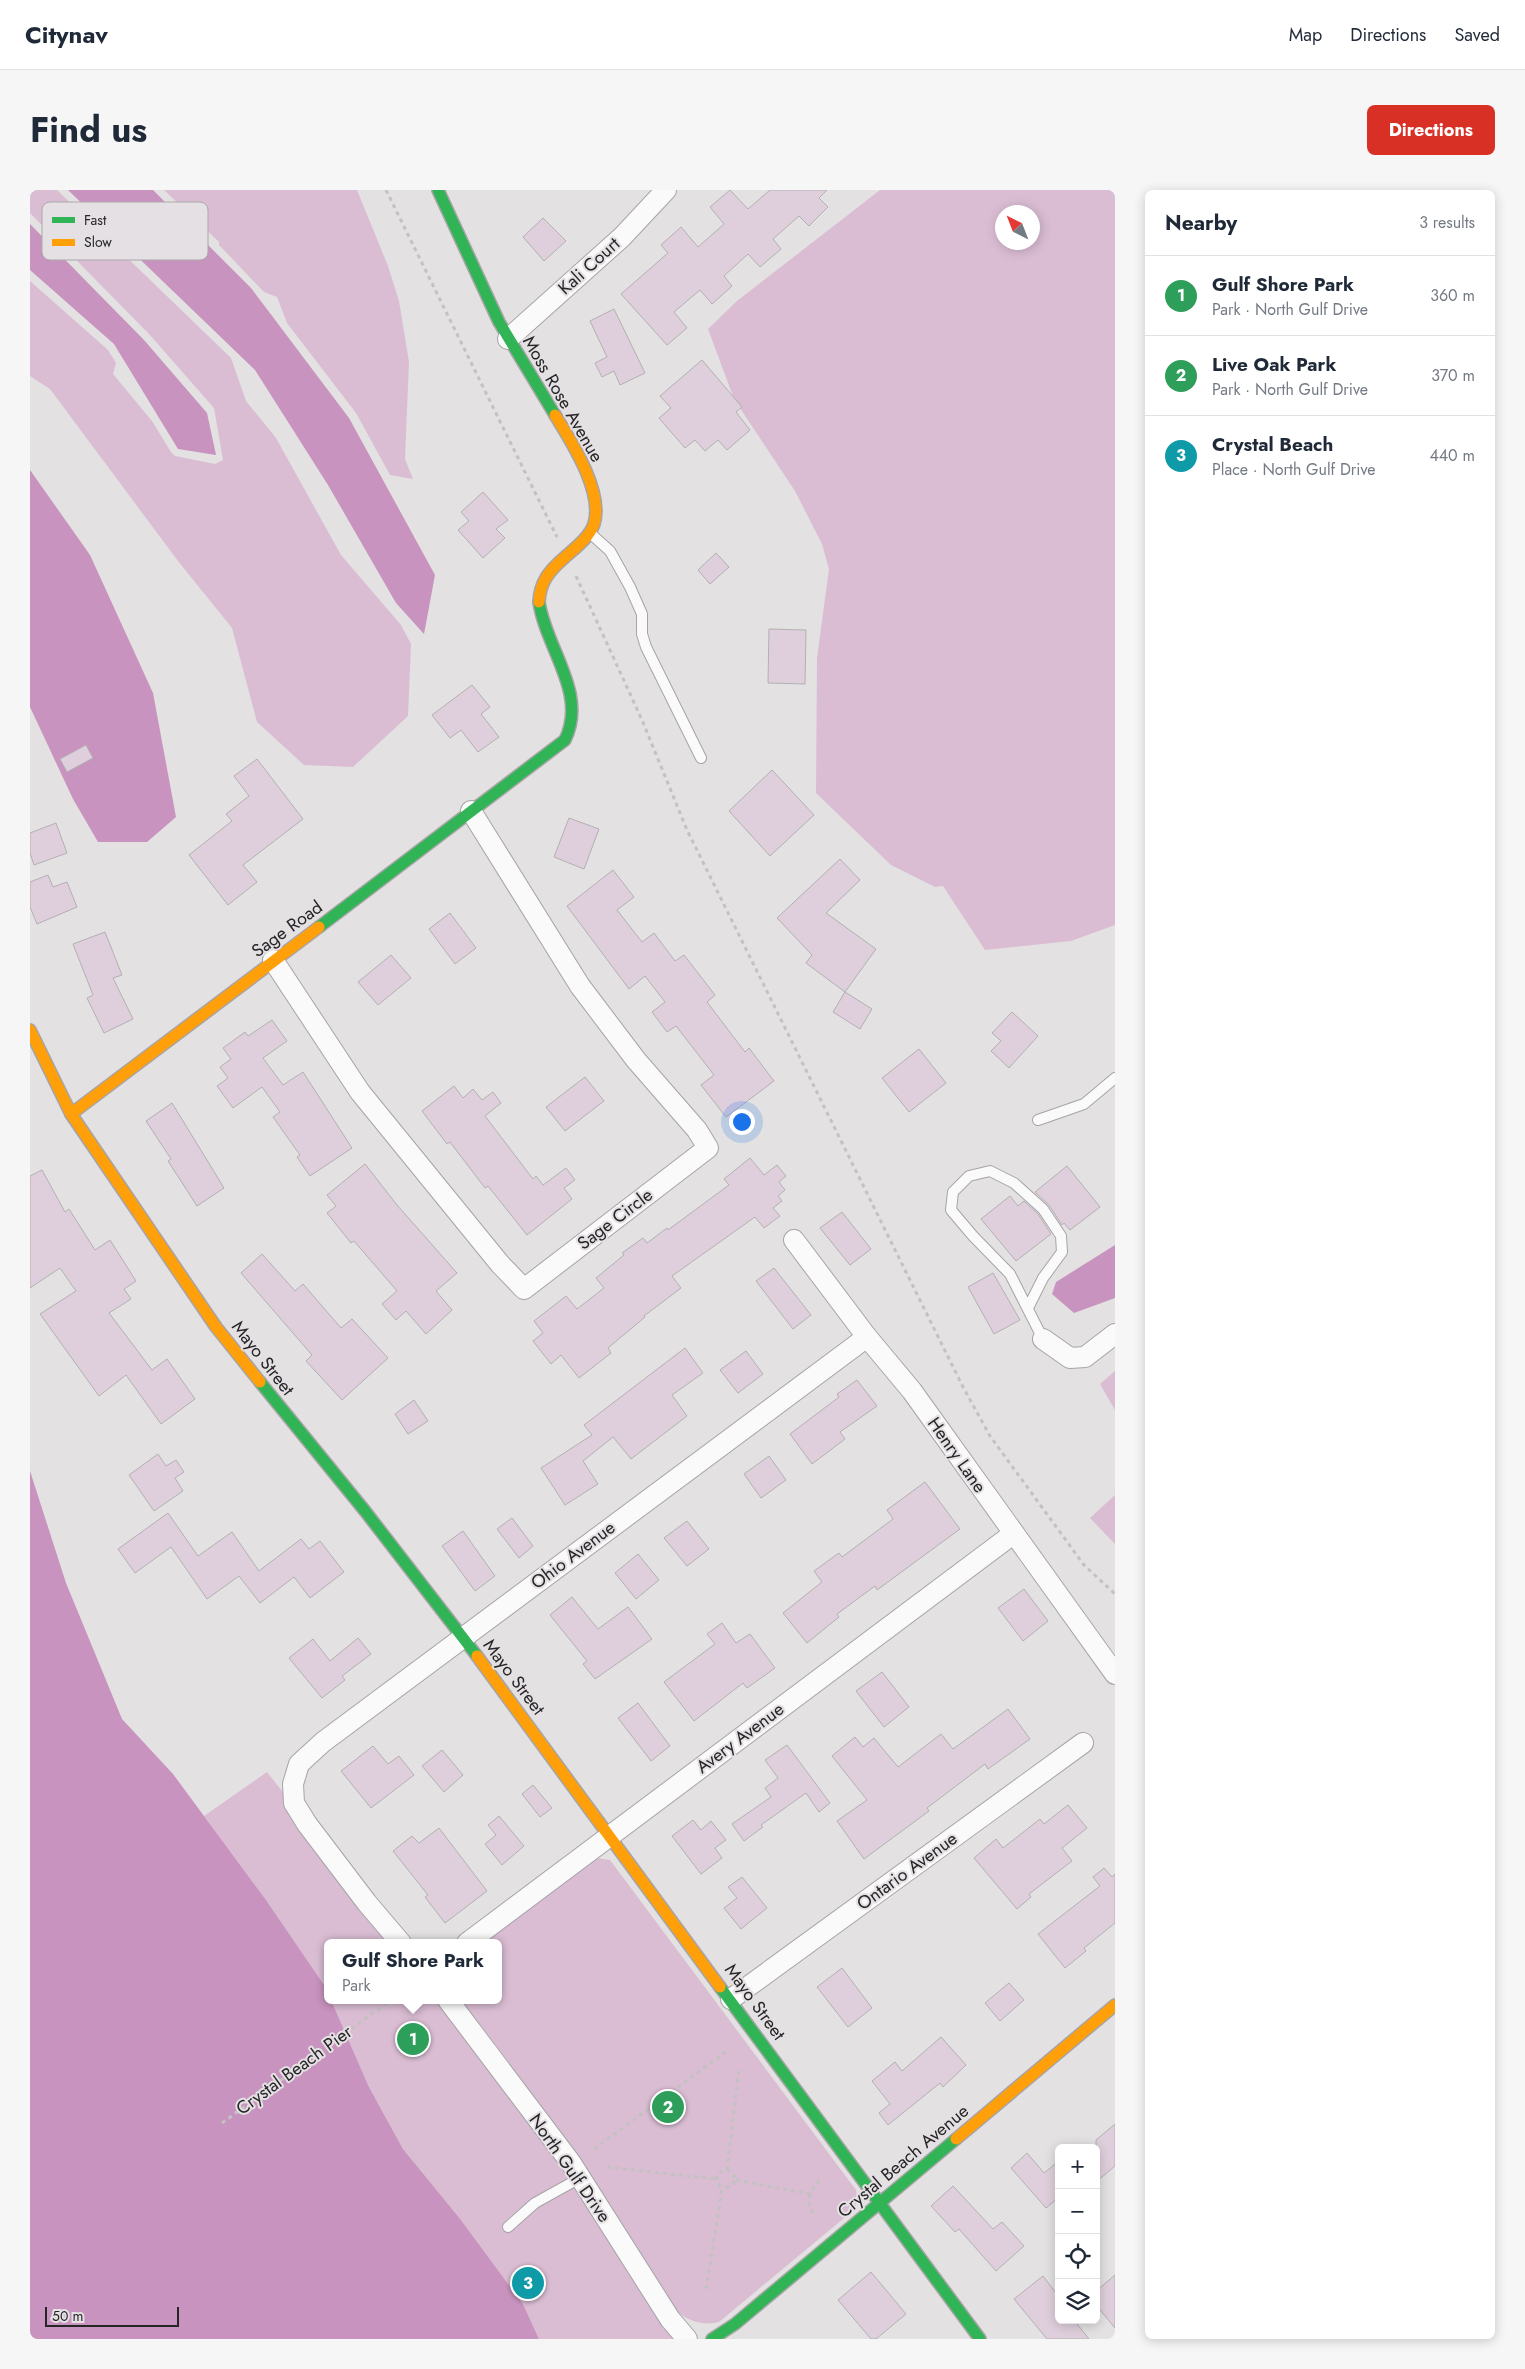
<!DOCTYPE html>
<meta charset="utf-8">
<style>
:root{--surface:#fff;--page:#f6f6f7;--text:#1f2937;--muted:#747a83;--line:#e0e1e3;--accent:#d93025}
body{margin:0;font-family:Jost,sans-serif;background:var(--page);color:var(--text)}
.controls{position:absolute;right:15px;bottom:15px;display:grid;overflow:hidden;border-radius:8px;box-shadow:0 2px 12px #0003}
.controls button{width:45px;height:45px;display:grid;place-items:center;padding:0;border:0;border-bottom:1px solid var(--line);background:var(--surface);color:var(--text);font:25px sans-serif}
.compass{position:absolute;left:965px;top:15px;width:45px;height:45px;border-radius:50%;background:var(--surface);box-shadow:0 2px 12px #0003;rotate:318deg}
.scale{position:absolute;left:15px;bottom:12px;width:134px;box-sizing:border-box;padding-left:5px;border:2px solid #272627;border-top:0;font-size:14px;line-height:18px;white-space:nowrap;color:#272627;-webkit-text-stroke:4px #e4e0e3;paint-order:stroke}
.you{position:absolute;left:711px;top:931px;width:18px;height:18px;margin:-12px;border:4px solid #fff;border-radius:50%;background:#1a73e8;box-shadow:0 0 0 8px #1a73e833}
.badge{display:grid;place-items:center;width:32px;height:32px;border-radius:50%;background:var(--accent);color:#fff;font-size:16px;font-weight:700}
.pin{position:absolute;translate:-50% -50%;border:2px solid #fff;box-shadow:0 1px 5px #0006}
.popup{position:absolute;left:294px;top:1749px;width:178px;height:65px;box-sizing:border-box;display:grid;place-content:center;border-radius:8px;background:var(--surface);filter:drop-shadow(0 1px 4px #0005);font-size:16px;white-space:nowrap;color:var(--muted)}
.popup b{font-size:19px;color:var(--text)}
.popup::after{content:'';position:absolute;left:50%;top:100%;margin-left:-10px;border:10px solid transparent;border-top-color:var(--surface)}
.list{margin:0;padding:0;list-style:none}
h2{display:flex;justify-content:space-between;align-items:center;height:65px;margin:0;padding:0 20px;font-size:21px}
h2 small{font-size:16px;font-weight:400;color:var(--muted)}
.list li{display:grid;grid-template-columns:32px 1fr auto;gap:15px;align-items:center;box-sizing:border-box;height:80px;padding:0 20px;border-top:1px solid var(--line)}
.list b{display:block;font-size:19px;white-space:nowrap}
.list p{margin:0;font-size:16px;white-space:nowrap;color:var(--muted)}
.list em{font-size:16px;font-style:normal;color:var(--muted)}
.icon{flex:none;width:28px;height:28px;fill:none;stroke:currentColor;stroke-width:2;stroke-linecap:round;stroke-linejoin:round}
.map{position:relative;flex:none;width:1085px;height:2149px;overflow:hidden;border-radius:8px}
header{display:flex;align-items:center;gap:30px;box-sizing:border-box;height:70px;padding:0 25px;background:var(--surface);border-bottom:1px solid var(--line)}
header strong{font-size:24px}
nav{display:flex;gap:28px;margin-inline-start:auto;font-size:18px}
.intro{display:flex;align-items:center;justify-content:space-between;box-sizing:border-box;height:120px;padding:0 30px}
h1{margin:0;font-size:35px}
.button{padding:12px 22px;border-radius:8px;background:var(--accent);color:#fff;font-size:18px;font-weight:700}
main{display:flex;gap:30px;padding:0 30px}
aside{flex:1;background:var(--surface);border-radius:8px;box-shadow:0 2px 12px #0003}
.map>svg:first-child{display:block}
.green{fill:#dabdd3;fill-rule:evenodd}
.water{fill:#c893be}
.building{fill:#dfcfdc;stroke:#b2b0b1}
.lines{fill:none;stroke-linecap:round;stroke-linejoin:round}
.lane-casing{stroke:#a6a4a6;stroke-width:12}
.street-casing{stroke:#a6a4a6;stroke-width:22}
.fast-casing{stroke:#a6a4a6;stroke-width:14}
.slow-casing{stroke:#a6a4a6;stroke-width:14}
.path{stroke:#c3c2c2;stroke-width:3;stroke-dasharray:4 4;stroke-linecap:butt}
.lane{stroke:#fbfafb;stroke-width:10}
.street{stroke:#fbfafb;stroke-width:20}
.fast{stroke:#30b455;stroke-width:11}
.slow{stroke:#ff9f0a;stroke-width:11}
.labels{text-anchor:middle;stroke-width:4;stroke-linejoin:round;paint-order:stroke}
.street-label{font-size:18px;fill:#272627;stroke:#e4e0e3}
.key{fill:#e4e0e3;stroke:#aba8ab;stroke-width:1}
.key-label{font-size:14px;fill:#272627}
</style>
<header>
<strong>Citynav</strong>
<nav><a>Map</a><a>Directions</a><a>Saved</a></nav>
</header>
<div class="intro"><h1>Find us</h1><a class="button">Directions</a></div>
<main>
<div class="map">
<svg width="1085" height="2149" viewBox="0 0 1085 2149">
<rect width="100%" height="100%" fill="#e3e1e2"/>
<!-- green -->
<g class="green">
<polygon points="0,0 27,0 201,168 216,211 246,248 311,365 371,435 381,454 378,526 323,577 274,575 227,532 202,438 148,371 20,199 0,186 0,91 78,160 86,173 83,184 122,231 141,262 145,266 185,274 193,270 184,218 119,144 0,23"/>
<polygon points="134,0 327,0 358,76 369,111 379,172 375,269 383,289 360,285 326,223 257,133 247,107 234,102 189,55 189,52"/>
<path d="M850,0H1085V735L1041,751L955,760L913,696L905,697L861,675L786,603L787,468L799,379L792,354L765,301L704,209L678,139L707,111ZM972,22H1002V52H972Z"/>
<polygon points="1085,1181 1085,1220 1070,1194"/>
<polygon points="1085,1305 1085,1354 1060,1328"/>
<polygon points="237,1582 372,1753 298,1753 298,1802 236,1710 174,1626"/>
<path d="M565,1668L580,1670L826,2000L827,2010L825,2019L689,2132C673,2136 658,2131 646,2121C577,2015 510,1909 431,1810H468V1753H445Z"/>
<polygon points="301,1810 418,1810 640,2129 642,2149 509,2149 493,2114 431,2030 373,1959 339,1897"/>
</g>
<!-- water -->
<g class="water">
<polygon points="38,0 123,0 221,98 319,228 405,385 394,444 366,413 298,295 225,180"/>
<polygon points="0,34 114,150 177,223 186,265 148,259 84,154 0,80"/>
<polygon points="0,280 60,365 123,503 146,627 117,652 68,652 43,609 0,517"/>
<polygon points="1085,1055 1085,1108 1044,1123 1022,1104 1026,1092"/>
<polygon points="0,1281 36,1393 92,1529 143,1584 236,1710 298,1801 298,1810 301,1810 339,1897 373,1959 431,2030 493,2114 509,2149 0,2149"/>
</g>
<!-- building -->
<g class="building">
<polygon points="700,0 718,19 740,0 797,0 789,8 798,17 779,36 769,26 743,49 751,59 730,77 718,64 694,86 702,96 682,114 670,100 644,122 657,138 637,155 591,104 638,63 631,55 651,37 668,57 694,34 680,17"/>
<polygon points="513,28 536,51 514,71 493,47"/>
<polygon points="584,119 615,183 590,195 584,181 572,187 565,173 577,167 560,131"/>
<polygon points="672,170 712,217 706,222 720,240 697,260 688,250 675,261 665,250 655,258 629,228 641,218 630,206"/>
<polygon points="453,302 478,330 466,339 475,348 453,368 428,340 439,331 431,322"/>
<polygon points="686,363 699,377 680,394 668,380"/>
<polygon points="739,439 776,440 775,494 738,493"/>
<polygon points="442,495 460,517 451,524 469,547 448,562 431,540 420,548 402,525"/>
<polygon points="56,555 63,568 37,582 30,569"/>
<polygon points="227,569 273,629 213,675 227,692 198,715 159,665 202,631 196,624 219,606 204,586"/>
<polygon points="742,580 784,625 740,666 699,621"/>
<polygon points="539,628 569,639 554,679 524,667"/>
<polygon points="26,633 37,663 4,675 0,663 0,643"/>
<polygon points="810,669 830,690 796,723 846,759 815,802 776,773 782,765 747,728"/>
<polygon points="583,680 604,707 587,720 612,752 624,743 645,771 654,765 685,805 677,812 715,862 719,858 744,891 696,927 671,895 684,885 646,836 637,842 622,822 635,812 615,786 599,799 537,716"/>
<polygon points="18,685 23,697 37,692 47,717 7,734 0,717 0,692"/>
<polygon points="420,723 446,758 425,774 399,739"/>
<polygon points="75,742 92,785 83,788 103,829 74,843 57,808 63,805 43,754"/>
<polygon points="361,765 381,788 348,815 328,792"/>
<polygon points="815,802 842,819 830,839 803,822"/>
<polygon points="982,822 1008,846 979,878 961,861 971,851 962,843"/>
<polygon points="242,830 257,851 233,868 253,895 273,882 322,958 280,986 267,967 270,965 243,927 250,922 232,897 203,918 187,896 198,888 190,877 201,869 193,858 215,842 218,846"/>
<polygon points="889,859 916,893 879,922 852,888"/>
<polygon points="555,887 574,911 535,941 516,917"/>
<polygon points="424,896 433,908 443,899 452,910 463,902 471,913 455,926 503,989 506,986 513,995 536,978 545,990 534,998 542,1009 497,1045 458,996 455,998 420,952 417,954 392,921"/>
<polygon points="142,913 194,998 167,1016 138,971 141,969 116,931"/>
<polygon points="720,968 734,985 747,975 756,986 749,992 755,1000 748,1006 752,1011 743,1018 750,1026 734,1038 725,1027 642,1086 651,1098 614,1126 615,1127 578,1158 581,1163 549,1188 531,1165 521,1174 503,1151 513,1143 504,1131 536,1106 547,1119 574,1098 566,1088 594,1065 592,1063 613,1048 617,1053 637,1038 638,1040 699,995 694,989"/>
<polygon points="335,974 367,1015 427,1083 406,1101 422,1120 396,1144 376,1121 366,1130 352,1114 367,1101 324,1051 321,1053 297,1023 306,1016 297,1005"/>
<polygon points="1037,976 1070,1017 1040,1040 1034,1033 1032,1035 1019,1015 1005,1002"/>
<polygon points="12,980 35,1022 39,1019 65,1060 80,1050 106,1091 94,1099 101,1109 79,1123 122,1180 137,1169 165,1209 131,1234 96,1185 69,1206 10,1124 46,1101 30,1078 0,1098 0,986"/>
<polygon points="980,1006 988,1016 994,1011 1008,1024 1021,1044 986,1071 951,1029"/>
<polygon points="812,1022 841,1059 820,1075 790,1038"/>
<polygon points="232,1064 265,1101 273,1094 311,1138 322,1129 358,1168 312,1210 276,1171 282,1165 211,1083"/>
<polygon points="744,1078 781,1125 763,1139 726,1091"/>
<polygon points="963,1083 990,1130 964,1144 938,1097"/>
<polygon points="655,1158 673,1183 642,1205 657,1226 601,1269 583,1247 553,1271 568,1294 535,1315 511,1278 562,1245 554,1235"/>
<polygon points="716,1161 733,1184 708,1203 690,1180"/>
<polygon points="827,1190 847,1216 810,1242 815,1249 782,1274 760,1244 809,1207 807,1204"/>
<polygon points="384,1210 398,1231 378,1244 365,1224"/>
<polygon points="128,1264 136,1276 146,1270 154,1282 145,1288 153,1301 124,1321 99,1285"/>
<polygon points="739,1266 756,1290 731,1308 714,1284"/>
<polygon points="895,1292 930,1339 847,1400 845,1396 807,1424 809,1427 777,1453 753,1423 792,1392 784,1381 809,1363 812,1367 863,1329 857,1320"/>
<polygon points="138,1323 168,1366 202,1342 229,1381 271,1349 279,1359 290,1351 314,1382 280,1408 264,1387 230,1413 209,1386 177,1409 141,1357 105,1383 88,1359"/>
<polygon points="482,1328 503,1356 489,1368 467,1339"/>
<polygon points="657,1331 679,1359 657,1376 634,1348"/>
<polygon points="433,1341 465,1386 445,1401 412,1356"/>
<polygon points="608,1364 629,1390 606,1409 585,1383"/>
<polygon points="994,1399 1018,1431 993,1451 968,1418"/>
<polygon points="542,1407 568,1439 598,1417 622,1449 565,1489 553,1474 557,1471 520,1425"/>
<polygon points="692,1433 706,1453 720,1444 745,1478 717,1498 713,1493 664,1531 634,1492 685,1454 677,1444"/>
<polygon points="328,1448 341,1464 312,1486 315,1490 292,1508 259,1468 283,1449 300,1471"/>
<polygon points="852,1482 879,1517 854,1537 826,1501"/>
<polygon points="608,1513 640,1556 621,1571 588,1528"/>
<polygon points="978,1519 1000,1549 958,1579 955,1574 897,1618 899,1621 834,1669 807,1631 837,1610 802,1566 825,1547 833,1557 844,1548 868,1577 911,1544 923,1559"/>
<polygon points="757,1555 800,1613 789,1622 776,1603 731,1635 733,1637 714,1651 702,1634 741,1607 735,1598 748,1588 735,1570"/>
<polygon points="343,1556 358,1574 369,1566 384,1585 341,1618 311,1581"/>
<polygon points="412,1560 433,1585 414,1602 392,1576"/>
<polygon points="503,1595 522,1618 510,1627 492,1604"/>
<polygon points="1038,1615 1057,1638 1032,1658 1042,1671 999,1704 1001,1707 987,1719 944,1668 966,1649 973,1658 1010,1629 1014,1634"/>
<polygon points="469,1626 494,1656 472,1675 455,1654 466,1645 458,1635"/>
<polygon points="663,1630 671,1640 681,1631 696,1650 685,1658 692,1668 671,1684 642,1646"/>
<polygon points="409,1638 457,1701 415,1733 395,1707 398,1705 363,1661 382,1646 389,1653"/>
<polygon points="1074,1678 1082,1687 1085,1684 1085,1733 1054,1758 1056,1761 1035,1778 1008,1744 1070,1696 1063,1687"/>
<polygon points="712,1687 737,1718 711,1739 694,1718 707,1708 698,1697"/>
<polygon points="812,1778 842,1818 818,1837 787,1797"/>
<polygon points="979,1793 994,1810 970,1831 955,1813"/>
<polygon points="911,1847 936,1875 913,1897 910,1893 858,1935 849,1923 860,1914 842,1891 865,1872 872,1881"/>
<polygon points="1085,1934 1085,1976 1066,1992 1066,1950"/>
<polygon points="997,1963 1014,1983 1029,1971 1029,2007 1016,2018 981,1978"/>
<polygon points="923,1996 963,2039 972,2032 994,2056 966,2081 929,2039 925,2042 901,2016"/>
<polygon points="841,2082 876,2124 846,2149 841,2149 808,2110"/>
<polygon points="1085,2085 1085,2138 1066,2115 1066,2101"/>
<polygon points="1013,2086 1029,2107 1029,2130 1044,2130 1059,2149 1017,2149 984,2109"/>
</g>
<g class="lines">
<!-- lane casing -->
<g class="lane-casing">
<g id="lane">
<polyline points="560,343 580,361 600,397 612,424 612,444 616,457 671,568"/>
<polyline points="1008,930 1054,914 1085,888"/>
<polyline points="998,1118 1013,1088 1032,1062 1031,1046 1013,1019 984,993 960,981 939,986 923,1002 921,1020 943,1046 980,1084 1013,1149"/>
<polyline points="478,2037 505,2013 550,1988"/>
</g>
</g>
<!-- street casing -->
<g class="street-casing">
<g id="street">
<polyline points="478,149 592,47 636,0"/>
<polyline points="243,770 330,902 470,1074 494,1099 678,958 667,940 606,870 550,796 441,621"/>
<polyline points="764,1050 837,1147 882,1201 1085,1484"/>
<polyline points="1013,1149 1040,1168 1055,1167 1085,1144"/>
<polyline points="371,1753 337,1713 277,1634 264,1613 263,1594 269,1574 293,1552 837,1147"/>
<polyline points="437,1753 983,1344"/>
<polyline points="701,1809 1053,1553"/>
<polyline points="418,1810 541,1973 640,2129 657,2149"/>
</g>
</g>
<!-- fast casing -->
<g class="fast-casing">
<g id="fast">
<polyline points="408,0 469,132 525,225"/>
<path d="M289,737L535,550C558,503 516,459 509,412"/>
<polyline points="230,1192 335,1321 447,1466"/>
<polyline points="690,1797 950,2149"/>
<polyline points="682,2149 705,2134 926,1949"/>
</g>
</g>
<!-- slow casing -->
<g class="slow-casing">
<g id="slow">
<path d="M509,412C510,392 519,381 534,368C545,358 559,348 564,334C574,302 541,251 525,225"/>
<polyline points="0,840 41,924 186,1137 230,1192"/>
<polyline points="41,924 289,737"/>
<polyline points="447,1466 690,1797"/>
<polyline points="926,1949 1085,1815"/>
</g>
</g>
<!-- path -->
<g class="path">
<polyline points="356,0 527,347"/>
<polyline points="546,386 612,530 657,640 933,1197 960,1246 1054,1375 1085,1404"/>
<polyline points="192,1933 361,1810"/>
<polyline points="564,1959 697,1861"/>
<polyline points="577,1977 686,1989"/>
<polyline points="697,1980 709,1878"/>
<polyline points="706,1990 780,2004"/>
<path d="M783,2023C775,2009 781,1999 792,1988"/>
<polyline points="676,2099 692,1999 686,1989 690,1982 697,1980 703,1983 706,1990 701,1996 692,1999"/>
</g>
<!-- lane -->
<use href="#lane" class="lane"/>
<!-- street -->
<use href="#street" class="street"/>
<!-- fast -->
<use href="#fast" class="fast"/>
<!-- slow -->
<use href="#slow" class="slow"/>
</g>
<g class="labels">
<!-- street labels -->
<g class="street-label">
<text transform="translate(559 76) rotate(-42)" y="6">Kali Court</text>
<text transform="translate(533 209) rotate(60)" y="6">Moss Rose Avenue</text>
<text transform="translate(257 739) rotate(-36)" y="6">Sage Road</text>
<text transform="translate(585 1029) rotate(-37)" y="6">Sage Circle</text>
<text transform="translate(233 1168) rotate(52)" y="6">Mayo Street</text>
<text transform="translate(927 1265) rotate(55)" y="6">Henry Lane</text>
<text transform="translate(543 1365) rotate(-37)" y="6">Ohio Avenue</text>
<text transform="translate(484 1487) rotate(53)" y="6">Mayo Street</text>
<text transform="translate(710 1548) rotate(-37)" y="6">Avery Avenue</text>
<text transform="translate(877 1681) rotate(-36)" y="6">Ontario Avenue</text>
<text transform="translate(725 1812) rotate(54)" y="6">Mayo Street</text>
<text transform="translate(264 1880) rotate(-36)" y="6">Crystal Beach Pier</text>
<text transform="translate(873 1971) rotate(-40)" y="6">Crystal Beach Avenue</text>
<text transform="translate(540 1978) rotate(55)" y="6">North Gulf Drive</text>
</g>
</g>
<!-- legend -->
<rect x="12" y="12" width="166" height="58" rx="8" class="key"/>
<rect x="22" y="27" width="23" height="6" fill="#30b455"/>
<rect x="22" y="49" width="23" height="7" fill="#ff9f0a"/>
<g class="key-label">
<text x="54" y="35">Fast</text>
<text x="54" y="57">Slow</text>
</g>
</svg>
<div class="controls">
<button>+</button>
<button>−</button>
<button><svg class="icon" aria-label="locate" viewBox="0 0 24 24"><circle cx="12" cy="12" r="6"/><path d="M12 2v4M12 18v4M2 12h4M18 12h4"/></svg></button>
<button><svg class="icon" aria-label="layers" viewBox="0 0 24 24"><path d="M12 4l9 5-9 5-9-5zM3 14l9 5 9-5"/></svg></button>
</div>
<svg class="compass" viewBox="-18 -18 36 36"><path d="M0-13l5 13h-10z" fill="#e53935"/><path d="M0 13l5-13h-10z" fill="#747a83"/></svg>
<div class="scale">50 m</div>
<div class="you"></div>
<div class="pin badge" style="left:383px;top:1849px;background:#2e9e5b">1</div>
<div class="popup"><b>Gulf Shore Park</b>Park</div>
<div class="pin badge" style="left:638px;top:1917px;background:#2e9e5b">2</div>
<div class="pin badge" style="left:498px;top:2093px;background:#0f9aa8">3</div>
</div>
<aside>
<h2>Nearby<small>3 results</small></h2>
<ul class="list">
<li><span class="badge" style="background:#2e9e5b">1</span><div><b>Gulf Shore Park</b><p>Park · North Gulf Drive</p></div><em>360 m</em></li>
<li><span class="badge" style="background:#2e9e5b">2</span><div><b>Live Oak Park</b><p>Park · North Gulf Drive</p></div><em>370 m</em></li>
<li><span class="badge" style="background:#0f9aa8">3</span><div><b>Crystal Beach</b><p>Place · North Gulf Drive</p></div><em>440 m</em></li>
</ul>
</aside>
</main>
